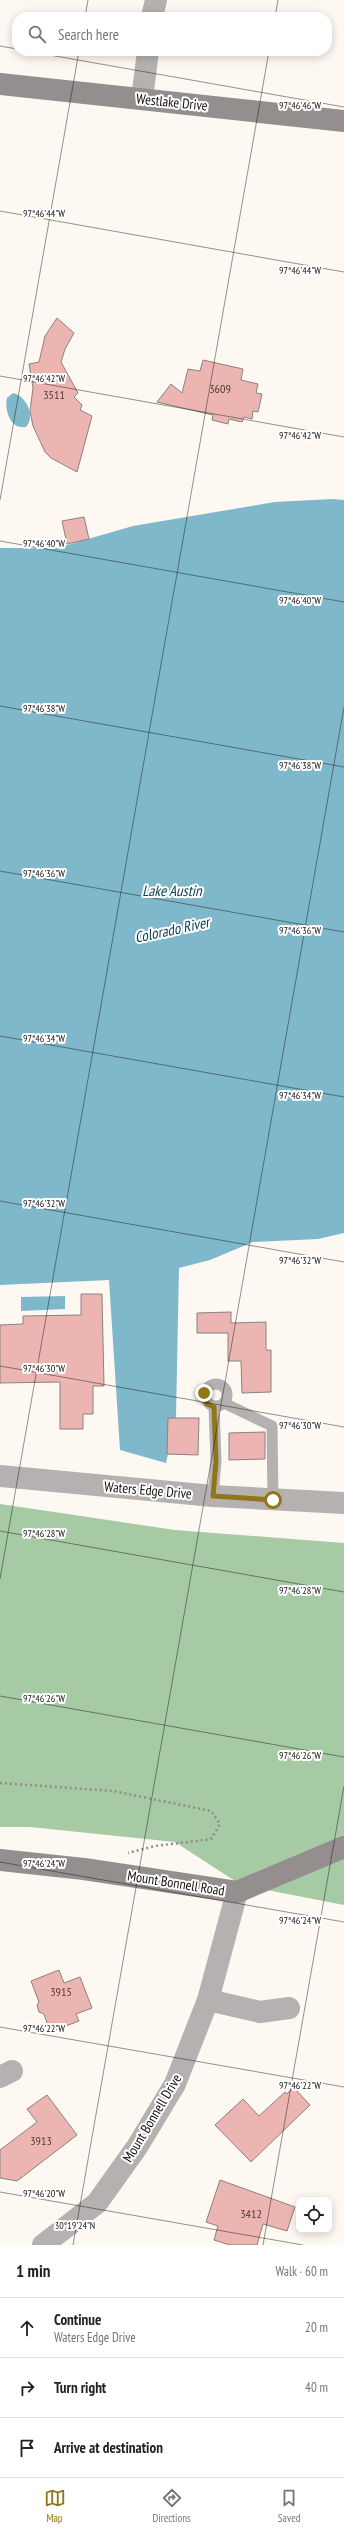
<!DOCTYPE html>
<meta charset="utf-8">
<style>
:root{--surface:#fff;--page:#f2f2f2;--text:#222;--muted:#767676;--line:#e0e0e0;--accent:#8f761b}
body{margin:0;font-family:"PT Sans Narrow",sans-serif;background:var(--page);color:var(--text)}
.controls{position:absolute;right:12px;bottom:12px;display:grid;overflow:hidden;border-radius:8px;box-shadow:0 2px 10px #0003}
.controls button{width:36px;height:36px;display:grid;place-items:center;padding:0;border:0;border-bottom:1px solid var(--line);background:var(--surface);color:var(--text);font:20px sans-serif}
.stop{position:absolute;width:12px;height:12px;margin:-9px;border:3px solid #8f761b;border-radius:50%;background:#fff}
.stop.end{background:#8f761b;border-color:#fff;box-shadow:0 1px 4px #0008}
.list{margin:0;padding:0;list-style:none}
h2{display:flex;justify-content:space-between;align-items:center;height:52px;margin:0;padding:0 16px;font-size:17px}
h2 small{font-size:13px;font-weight:400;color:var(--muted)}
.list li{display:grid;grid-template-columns:26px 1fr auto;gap:12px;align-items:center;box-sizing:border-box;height:60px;padding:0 16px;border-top:1px solid var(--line)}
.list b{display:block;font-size:15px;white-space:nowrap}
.list p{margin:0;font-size:13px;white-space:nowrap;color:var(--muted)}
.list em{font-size:13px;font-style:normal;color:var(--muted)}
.icon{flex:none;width:22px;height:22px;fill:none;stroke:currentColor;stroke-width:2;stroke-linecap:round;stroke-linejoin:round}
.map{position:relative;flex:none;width:344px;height:2245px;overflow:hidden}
.search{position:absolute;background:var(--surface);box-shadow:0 2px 10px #0003;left:12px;right:12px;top:12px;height:44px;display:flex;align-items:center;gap:10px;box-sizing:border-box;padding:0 14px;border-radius:16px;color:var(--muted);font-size:15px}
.sheet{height:232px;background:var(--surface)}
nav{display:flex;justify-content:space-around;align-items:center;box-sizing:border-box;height:56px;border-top:1px solid var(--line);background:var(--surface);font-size:11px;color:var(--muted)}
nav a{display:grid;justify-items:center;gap:2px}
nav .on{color:var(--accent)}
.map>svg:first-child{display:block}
.forest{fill:#a6caa4}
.water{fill:#7fb8cb}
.building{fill:#ecb5b1;stroke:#8a8281}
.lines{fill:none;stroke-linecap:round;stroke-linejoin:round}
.path{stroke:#918d89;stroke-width:2.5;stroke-dasharray:2 3;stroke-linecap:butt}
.lane{stroke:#b5b1b1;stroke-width:11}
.street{stroke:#b5b1b1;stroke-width:22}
.secondary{stroke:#948f8e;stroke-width:22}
.route{stroke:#8f761b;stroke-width:5}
.ticks{fill:none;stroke:#141210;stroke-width:1;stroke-opacity:0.45}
.labels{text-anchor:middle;stroke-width:4;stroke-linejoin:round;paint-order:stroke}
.number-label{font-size:12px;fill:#4a3b38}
.street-label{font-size:14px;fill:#141210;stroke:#fff}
.water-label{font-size:15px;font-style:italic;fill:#0d414f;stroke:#fff}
.ticks-label{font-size:10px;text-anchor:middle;fill:#141210;stroke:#fff;stroke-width:4;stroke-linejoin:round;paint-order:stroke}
</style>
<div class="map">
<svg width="344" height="2245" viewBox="0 0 344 2245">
<rect width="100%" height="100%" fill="#fdf8f2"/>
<!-- forest -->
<polygon class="forest" points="0,1504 175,1530 344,1543 344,1905 241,1885 175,1842 30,1827 0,1827"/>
<!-- water -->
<g class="water">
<path d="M13,393C26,396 36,416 26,427C11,430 4,411 7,398Z"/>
<polygon points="333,499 344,500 344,1233 318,1239 253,1242 210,1260 179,1268 176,1417 166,1463 120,1450 109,1280 0,1285 0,548 57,548 133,526 275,502"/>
<polygon points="65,1296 65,1309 21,1311 21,1297"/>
</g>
<!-- building -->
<g class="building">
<polygon points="57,318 74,333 65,349 61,362 78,393 74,397 82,405 80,410 92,416 77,472 51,458 45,452 33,426 30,411 33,388 29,364 39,362 45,336"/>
<polygon points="203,360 243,369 241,380 258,384 256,393 262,394 258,412 253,411 252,419 244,417 242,422 229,419 228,424 212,420 213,415 157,402 171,384 182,393 188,369 200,371"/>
<polygon points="84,517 89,539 67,544 62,521"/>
<polygon points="81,1294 102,1294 104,1386 93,1386 93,1414 83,1414 83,1429 60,1429 60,1382 0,1383 0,1325 23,1324 23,1316 81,1315"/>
<polygon points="231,1312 231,1323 266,1322 266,1350 271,1350 271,1392 242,1393 241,1361 228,1361 228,1333 197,1333 197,1313"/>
<polygon points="168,1418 199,1418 198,1455 167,1454"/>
<polygon points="265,1432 265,1459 229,1460 229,1433"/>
<polygon points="59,1970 64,1983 80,1977 92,2008 76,2014 79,2021 50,2032 44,2014 39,2012 37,2005 39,2002 31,1981"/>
<polygon points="293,2087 310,2105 251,2162 215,2125 243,2099 259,2116 285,2092 287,2094"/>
<polygon points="47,2095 77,2135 17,2181 0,2178 0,2150 37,2122 27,2109"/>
<polygon points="220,2180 295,2207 287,2231 263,2224 257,2245 230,2245 214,2240 218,2226 206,2222"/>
</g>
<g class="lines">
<!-- path -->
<polyline class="path" points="0,1783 113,1791 211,1811 220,1824 211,1839 155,1846 128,1853"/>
<!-- lane -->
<g class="lane">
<circle cx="216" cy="1395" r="11"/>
<polyline points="224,1403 272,1426 273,1500"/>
<polyline points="213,1496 216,1461 214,1407"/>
</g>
<!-- street -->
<g class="street">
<polyline points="152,17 156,0"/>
<polyline points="142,99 148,51"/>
<polyline points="0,1476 213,1496 344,1503"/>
<polyline points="208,2000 260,2012 289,2008"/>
<polyline points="0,2077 12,2071"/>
<polyline points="43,2245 97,2203 137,2147 175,2084 208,2000 237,1892"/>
</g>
<!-- secondary -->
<g class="secondary">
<polyline points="0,84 344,121"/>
<polyline points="0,1860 84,1869 237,1892 344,1847"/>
</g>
</g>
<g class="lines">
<!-- route -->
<polyline class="route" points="204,1393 207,1404 214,1407 216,1461 213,1496 273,1500"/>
</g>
<!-- ticks -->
<path class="ticks" d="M85,17L88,0M275,17L278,0M0,46L17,49M27,51L344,107M0,211L344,272M0,376L344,437M0,500L79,51M0,541L344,602M0,706L344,767M0,871L344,932M0,1036L344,1097M0,1201L344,1262M0,1366L344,1427M0,1531L344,1592M0,1579L269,51M0,1696L344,1757M0,1862L344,1922M0,2027L344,2087M0,2192L303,2245M73,2245L344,707M263,2245L344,1786"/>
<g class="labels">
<!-- number labels -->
<g class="number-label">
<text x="220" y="393">3609</text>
<text x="54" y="399">3511</text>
<text x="61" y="1996">3915</text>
<text x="41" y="2145">3913</text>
<text x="251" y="2218">3412</text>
</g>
<!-- street labels -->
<g class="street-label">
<text transform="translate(172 102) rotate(6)" y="5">Westlake Drive</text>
<text transform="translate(148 1490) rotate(5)" y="5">Waters Edge Drive</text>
<text transform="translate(176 1883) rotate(9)" y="5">Mount Bonnell Road</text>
<text transform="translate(152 2118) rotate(-59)" y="5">Mount Bonnell Drive</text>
</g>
<!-- water labels -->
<g class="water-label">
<text x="172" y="896">Lake Austin</text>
<text transform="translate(172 930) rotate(-12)" y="5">Colorado River</text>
</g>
</g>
<g class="ticks-label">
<text x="300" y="109">97°46'46"W</text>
<text x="44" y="217">97°46'44"W</text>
<text x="300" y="274">97°46'44"W</text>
<text x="44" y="382">97°46'42"W</text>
<text x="300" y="439">97°46'42"W</text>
<text x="44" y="547">97°46'40"W</text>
<text x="300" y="604">97°46'40"W</text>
<text x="44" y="712">97°46'38"W</text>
<text x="300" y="769">97°46'38"W</text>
<text x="44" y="877">97°46'36"W</text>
<text x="300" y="934">97°46'36"W</text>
<text x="44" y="1042">97°46'34"W</text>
<text x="300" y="1099">97°46'34"W</text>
<text x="44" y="1207">97°46'32"W</text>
<text x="300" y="1264">97°46'32"W</text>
<text x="44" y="1372">97°46'30"W</text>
<text x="300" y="1429">97°46'30"W</text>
<text x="44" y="1537">97°46'28"W</text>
<text x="300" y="1594">97°46'28"W</text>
<text x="44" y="1702">97°46'26"W</text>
<text x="300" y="1759">97°46'26"W</text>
<text x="44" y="1867">97°46'24"W</text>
<text x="300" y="1924">97°46'24"W</text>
<text x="44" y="2032">97°46'22"W</text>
<text x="300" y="2089">97°46'22"W</text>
<text x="44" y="2197">97°46'20"W</text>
<text x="75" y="2229">30°19'24"N</text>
</g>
</svg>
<div class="controls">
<button><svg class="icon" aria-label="locate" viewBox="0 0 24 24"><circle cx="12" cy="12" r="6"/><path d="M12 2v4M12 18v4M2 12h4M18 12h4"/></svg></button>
</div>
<div class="stop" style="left:273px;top:1500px"></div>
<div class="stop end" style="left:204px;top:1393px"></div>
<div class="search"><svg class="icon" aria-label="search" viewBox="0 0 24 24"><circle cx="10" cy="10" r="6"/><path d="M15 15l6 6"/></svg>Search here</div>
</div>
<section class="sheet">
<h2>1 min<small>Walk · 60 m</small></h2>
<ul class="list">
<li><svg class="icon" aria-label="ahead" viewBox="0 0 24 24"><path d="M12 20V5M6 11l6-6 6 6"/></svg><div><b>Continue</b><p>Waters Edge Drive</p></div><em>20 m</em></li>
<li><svg class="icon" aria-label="right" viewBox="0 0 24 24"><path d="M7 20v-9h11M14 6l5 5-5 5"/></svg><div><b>Turn right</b></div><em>40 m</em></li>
<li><svg class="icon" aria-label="arrive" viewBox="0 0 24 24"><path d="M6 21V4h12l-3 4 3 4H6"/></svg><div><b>Arrive at destination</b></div></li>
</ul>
</section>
<nav>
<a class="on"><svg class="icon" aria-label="map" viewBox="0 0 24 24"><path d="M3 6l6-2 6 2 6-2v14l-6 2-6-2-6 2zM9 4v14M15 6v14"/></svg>Map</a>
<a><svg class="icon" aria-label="directions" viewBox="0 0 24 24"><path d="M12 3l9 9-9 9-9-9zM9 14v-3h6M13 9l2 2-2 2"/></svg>Directions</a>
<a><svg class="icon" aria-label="saved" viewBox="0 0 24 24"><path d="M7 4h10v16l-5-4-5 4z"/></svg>Saved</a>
</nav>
